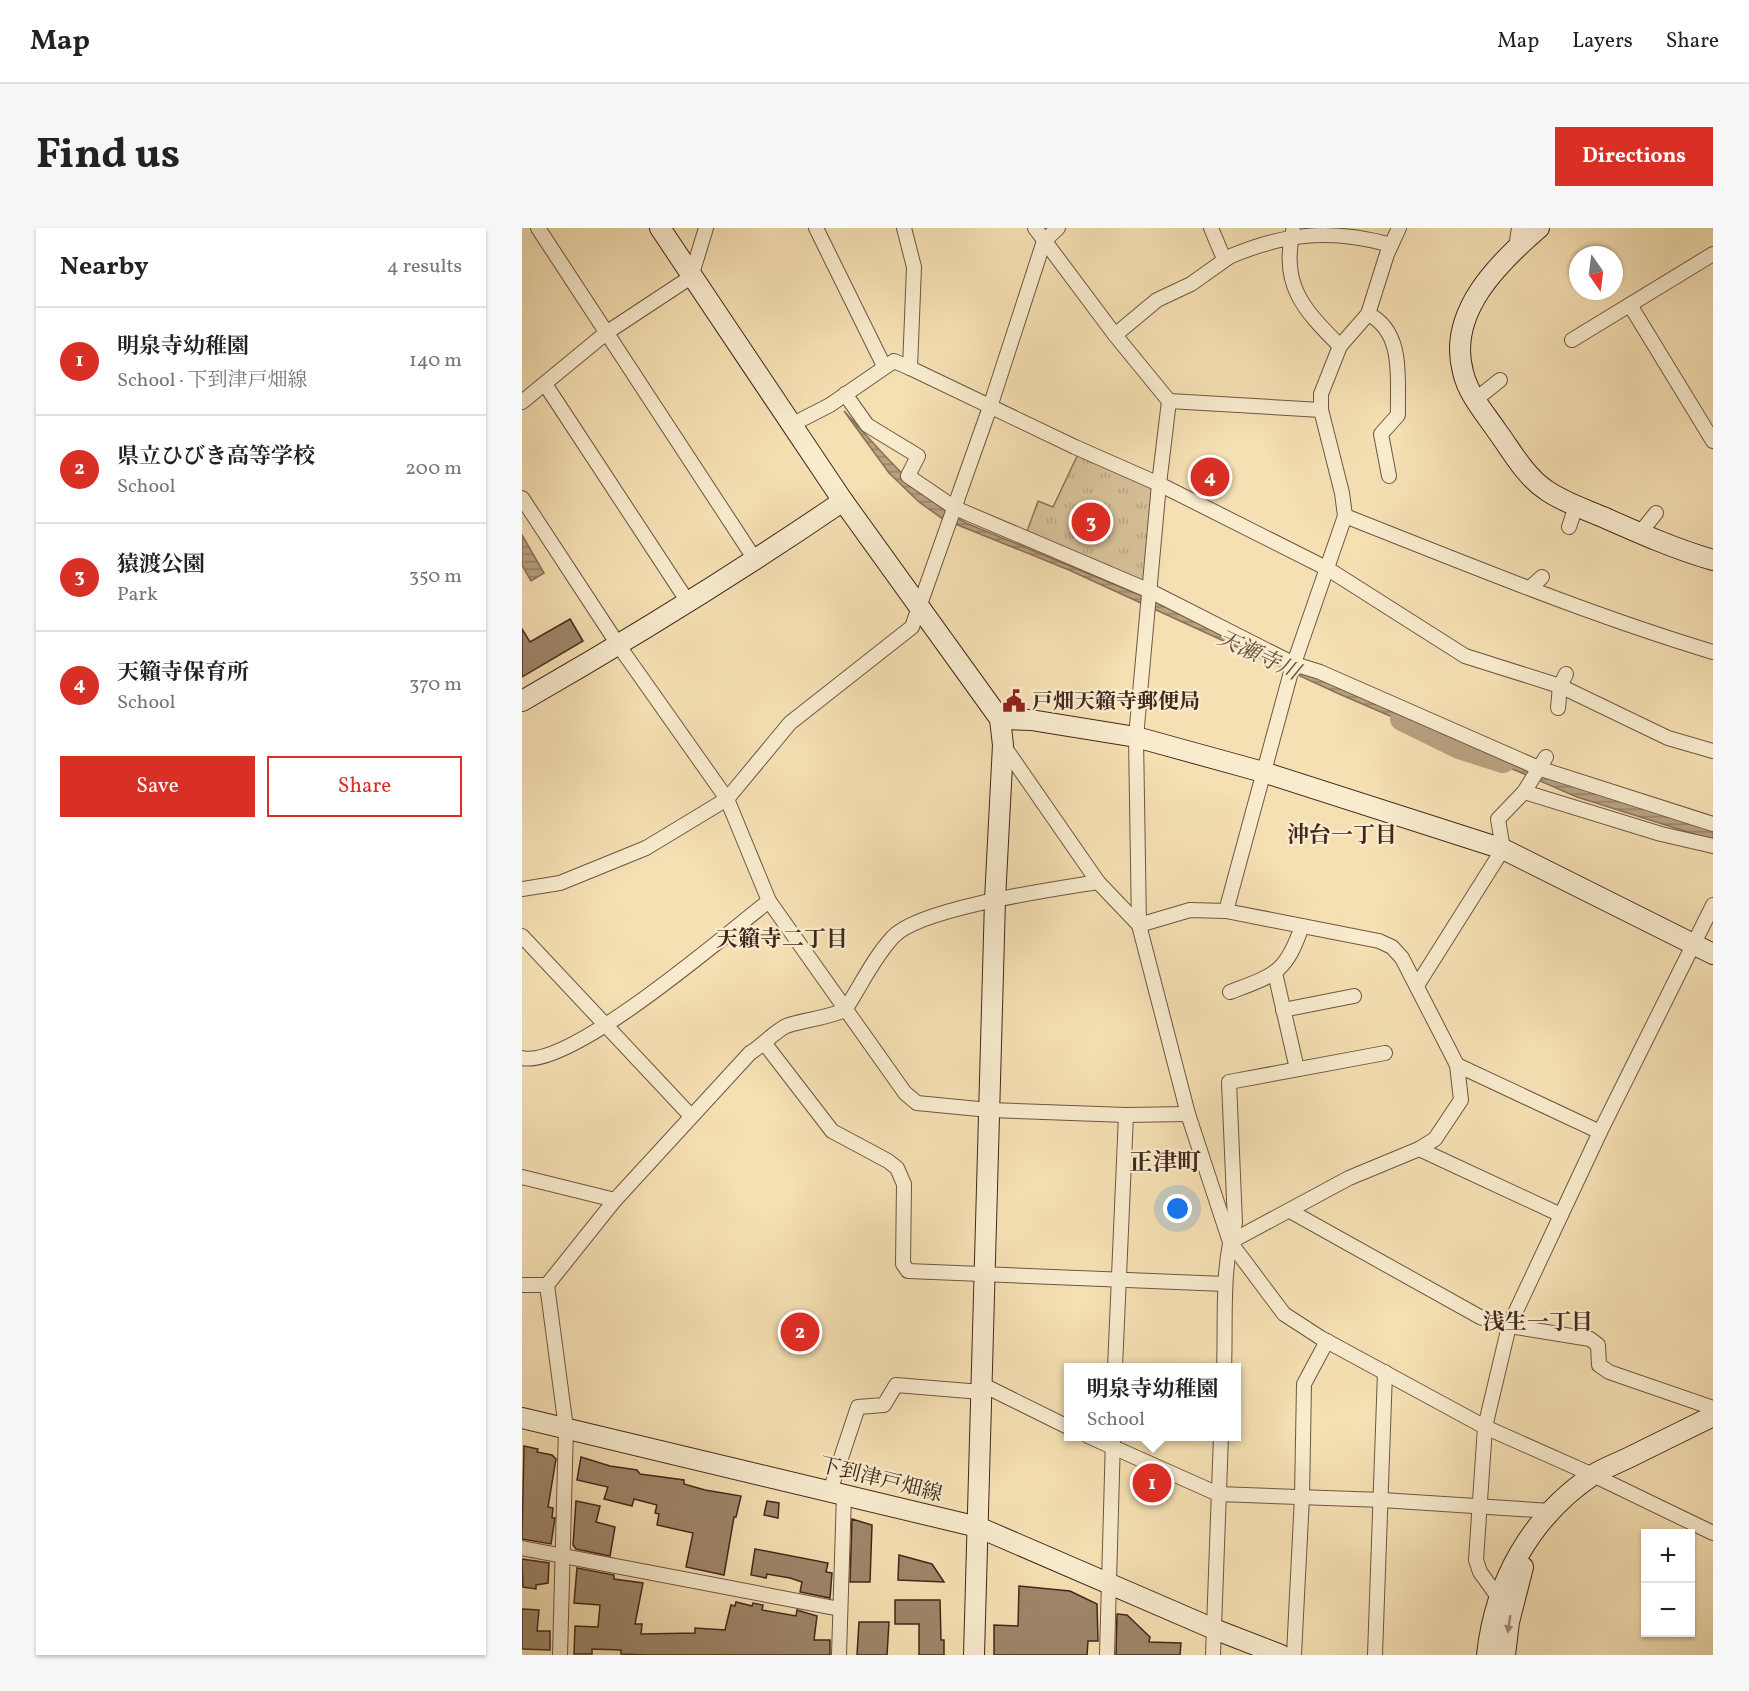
<!DOCTYPE html>
<meta charset="utf-8">
<style>
:root{--surface:#fff;--page:#f6f6f6;--text:#222;--muted:#767676;--line:#e0e0e0;--accent:#d93025}
body{margin:0;font-family:Vollkorn,"Noto Serif JP",serif;background:var(--page);color:var(--text)}
.controls{position:absolute;right:18px;bottom:18px;display:grid;overflow:hidden;border-radius:0px;box-shadow:0 2px 4px #0004}
.controls button{width:54px;height:54px;display:grid;place-items:center;padding:0;border:0;border-bottom:2px solid var(--line);background:var(--surface);color:var(--text);font:30px sans-serif}
.compass{position:absolute;left:1047px;top:18px;width:54px;height:54px;border-radius:50%;background:var(--surface);box-shadow:0 2px 4px #0004;rotate:166deg}
.you{position:absolute;left:656px;top:981px;width:21px;height:21px;margin:-15px;border:4px solid #fff;border-radius:50%;background:#1a73e8;box-shadow:0 0 0 9px #1a73e833}
.badge{display:grid;place-items:center;width:39px;height:39px;border-radius:50%;background:var(--accent);color:#fff;font-size:20px;font-weight:700}
.pin{position:absolute;translate:-50% -50%;border:3px solid #fff;box-shadow:0 2px 6px #0006}
.popup{position:absolute;left:542px;top:1135px;width:177px;height:78px;box-sizing:border-box;display:grid;place-content:center;border-radius:0px;background:var(--surface);filter:drop-shadow(0 2px 4px #0005);font-size:20px;white-space:nowrap;color:var(--muted)}
.popup b{font-size:22px;color:var(--text)}
.popup::after{content:'';position:absolute;left:50%;top:100%;margin-left:-12px;border:12px solid transparent;border-top-color:var(--surface)}
.list{margin:0;padding:0;list-style:none}
h2{display:flex;justify-content:space-between;align-items:center;height:78px;margin:0;padding:0 24px;font-size:26px}
h2 small{font-size:20px;font-weight:400;color:var(--muted)}
.list li{display:grid;grid-template-columns:39px 1fr auto;gap:18px;align-items:center;box-sizing:border-box;height:108px;padding:0 24px;border-top:2px solid var(--line)}
.list b{display:block;font-size:22px;white-space:nowrap}
.list p{margin:0;font-size:20px;white-space:nowrap;color:var(--muted)}
.list em{font-size:20px;font-style:normal;color:var(--muted)}
.actions{display:flex;gap:12px;padding:18px 24px}
.actions a{flex:1;padding:14px 0;border:2px solid var(--accent);border-radius:0px;text-align:center;font-size:21px;color:var(--accent)}
.actions .main{background:var(--accent);color:#fff}
.map{position:relative;flex:none;width:1191px;height:1427px;overflow:hidden;border-radius:0px}
header{display:flex;align-items:center;gap:36px;box-sizing:border-box;height:84px;padding:0 30px;background:var(--surface);border-bottom:2px solid var(--line)}
header strong{font-size:28px}
nav{display:flex;gap:33px;margin-inline-start:auto;font-size:21px}
.intro{display:flex;align-items:center;justify-content:space-between;box-sizing:border-box;height:144px;padding:0 36px}
h1{margin:0;font-size:42px}
.button{padding:15px 27px;border-radius:0px;background:var(--accent);color:#fff;font-size:21px;font-weight:700}
main{display:flex;gap:36px;padding:0 36px}
aside{flex:1;background:var(--surface);border-radius:0px;box-shadow:0 2px 4px #0004}
.map>svg:first-child{display:block}
.park{fill:url(#park-tufts);stroke:#8c745a;stroke-width:1.5}
.water{fill:url(#water-rules);stroke:#897058;stroke-width:1.5}
.lines{fill:none;stroke-linecap:round;stroke-linejoin:round}
.river{stroke:#b8a180;stroke-width:24}
.building{fill:#9f876b;stroke:#42271c;stroke-width:1.5}
.street-casing{stroke:#6f5542;stroke-width:16}
.secondary-casing{stroke:#42271c;stroke-width:22}
.street{stroke:#f8ebce;stroke-width:14}
.secondary{stroke:#f8ebce;stroke-width:20}
.oneway{fill:#9d8975}
.labels{text-anchor:middle;stroke-width:4.5;stroke-linejoin:round;paint-order:stroke}
.poi-label{font-size:21px;font-weight:bold;fill:#42271c;stroke:#f8ebce;text-anchor:start}
.street-label{font-size:21px;fill:#42271c;stroke:#f8ebce}
.water-label{font-size:22px;font-style:italic;fill:#654c3a;stroke:#f8ebce}
.neighbourhood-label{font-size:22px;font-weight:bold;fill:#42271c;stroke:#f8ebce}
.quarter-label{font-size:24px;font-weight:bold;fill:#42271c;stroke:#f8ebce}
</style>
<header>
<strong>Map</strong>
<nav><a>Map</a><a>Layers</a><a>Share</a></nav>
</header>
<div class="intro"><h1>Find us</h1><a class="button">Directions</a></div>
<main>
<aside>
<h2>Nearby<small>4 results</small></h2>
<ul class="list">
<li><span class="badge">1</span><div><b>明泉寺幼稚園</b><p>School · 下到津戸畑線</p></div><em>140 m</em></li>
<li><span class="badge">2</span><div><b>県立ひびき高等学校</b><p>School</p></div><em>200 m</em></li>
<li><span class="badge">3</span><div><b>猿渡公園</b><p>Park</p></div><em>350 m</em></li>
<li><span class="badge">4</span><div><b>天籟寺保育所</b><p>School</p></div><em>370 m</em></li>
</ul>
<div class="actions"><a class="main">Save</a><a>Share</a></div>
</aside>
<div class="map">
<svg width="1191" height="1427" viewBox="0 0 1191 1427">
<defs>
<pattern id="park-tufts" width="24" height="20" patternUnits="userSpaceOnUse" patternTransform="scale(1.5)"><rect width="24" height="20" fill="#d7c199"/><path d="M3 7l-1-3M5 7V3M7 7l1-3M15 17l-1-3M17 17v-4M19 17l1-3" fill="none" stroke="#baa683"/></pattern>
<pattern id="water-rules" width="6" height="5" patternUnits="userSpaceOnUse" patternTransform="scale(1.5)"><rect width="6" height="5" fill="#b8a180"/><path d="M0 2.5h6" fill="none" stroke="#978368"/></pattern>
</defs>
<rect width="100%" height="100%" fill="#f5e0b3"/>
<filter id="stains"><feTurbulence type="fractalNoise" baseFrequency=".00333" numOctaves="4"/><feColorMatrix values="0 0 0 0 .2 0 0 0 0 .09 0 0 0 0 .02 0 0 0 .5 -.17"/></filter>
<radialGradient id="worn" r=".72"><stop offset=".6" stop-color="#630" stop-opacity="0"/><stop offset="1" stop-color="#630" stop-opacity=".3"/></radialGradient>
<!-- park -->
<polygon class="park" points="557,224 633,257 626,358 503,309 516,273 531,279"/>
<!-- water -->
<g class="water">
<path d="M322,183C360,224 394,267 444,295L637,375L786,444L1191,599V612L1055,569L815,465L547,342L421,291L397,274L367,245Z"/>
<polygon points="0,307 22,345 9,353 0,337"/>
</g>
<g class="lines">
<!-- river -->
<polyline class="river" points="880,491 937,519 981,533"/>
</g>
<!-- building -->
<g class="building">
<polygon points="48,391 61,413 0,449 0,401 8,414"/>
<polygon points="2,1218 16,1221 15,1224 30,1227 34,1231 26,1279 31,1280 30,1290 33,1290 29,1316 0,1311"/>
<polygon points="59,1229 88,1238 115,1242 118,1246 162,1252 162,1256 183,1262 219,1268 214,1289 212,1289 202,1347 164,1339 171,1305 135,1297 137,1286 133,1285 135,1277 112,1271 110,1278 82,1271 86,1259 55,1252"/>
<polygon points="54,1273 78,1278 74,1294 93,1299 88,1328 54,1321 51,1317"/>
<polygon points="245,1273 257,1275 256,1290 242,1287"/>
<polygon points="330,1291 350,1297 348,1354 328,1354"/>
<polygon points="233,1321 306,1335 304,1344 310,1345 308,1370 278,1364 280,1354 268,1350 245,1346 244,1350 229,1347"/>
<polygon points="377,1327 410,1336 422,1354 376,1352"/>
<polygon points="0,1331 27,1335 26,1355 14,1357 14,1361 1,1359"/>
<polygon points="55,1340 92,1347 92,1351 121,1355 113,1396 120,1396 119,1406 173,1405 173,1400 203,1402 209,1377 213,1378 214,1374 230,1378 231,1375 241,1377 240,1382 274,1388 275,1382 295,1388 292,1412 308,1412 308,1427 124,1427 99,1426 99,1422 70,1421 70,1426 52,1426 53,1398 76,1399 78,1377 52,1375"/>
<polygon points="497,1358 548,1363 575,1376 576,1413 566,1413 565,1427 472,1427 472,1397 496,1398"/>
<polygon points="373,1372 418,1372 419,1412 422,1412 422,1427 397,1427 397,1396 373,1396"/>
<polygon points="0,1381 17,1382 15,1403 28,1403 28,1422 0,1421"/>
<polygon points="595,1386 605,1387 628,1409 627,1414 659,1415 658,1427 594,1427"/>
<polygon points="337,1394 367,1394 365,1427 335,1427"/>
</g>
<g class="lines">
<!-- street casing -->
<g class="street-casing">
<g id="street">
<polyline points="16,0 234,333"/>
<polyline points="294,0 362,138"/>
<polyline points="382,0 392,39 388,140 553,219 637,256 614,509 617,697 666,886 708,1014 762,1086 799,1110 963,1199 1071,1247 1191,1305"/>
<polyline points="513,0 593,107 647,173 637,256 806,341 943,428 1038,458 1146,510 1191,523"/>
<path d="M689,0L702,31C760,5 808,0 869,17"/>
<path d="M771,3C758,57 782,82 818,118"/>
<polyline points="994,19 997,0"/>
<polyline points="1108,77 1191,213"/>
<path d="M846,86C883,104 875,152 876,187L859,206L867,248"/>
<polyline points="593,107 635,72 669,56 707,29"/>
<polyline points="1050,112 1191,26"/>
<polyline points="23,156 166,374"/>
<polyline points="323,166 345,197 396,228 386,248 433,280 628,363 772,436 798,444 1019,541 1191,596"/>
<polyline points="953,172 978,152"/>
<polyline points="647,173 799,182"/>
<polyline points="0,174 84,105 169,49 184,0"/>
<polyline points="269,197 308,177 372,133 388,140"/>
<polyline points="0,270 97,418 205,571 247,673 383,865 395,875 467,882 604,887 666,886"/>
<path d="M823,288C945,336 1065,386 1191,424"/>
<polyline points="1047,299 1054,278"/>
<polyline points="1118,305 1134,285"/>
<polyline points="1008,360 1020,349"/>
<polyline points="1036,480 1038,458 1044,446"/>
<polyline points="481,517 576,654 617,697"/>
<polyline points="1002,564 1139,606 1191,618"/>
<polyline points="0,661 38,655 124,620 205,571 268,495 390,399 468,179 522,13 536,0"/>
<polyline points="704,683 769,444 823,288 820,265 799,182 799,166 818,118 846,86 865,26 877,0"/>
<polyline points="617,697 668,682 704,683 857,713 870,719 880,730 935,837 939,872 913,911 897,921 827,950 708,1014"/>
<polyline points="0,708 168,887"/>
<polyline points="753,745 775,841"/>
<polyline points="896,756 981,621 976,591 1002,564 1024,529"/>
<path d="M708,764C753,747 764,745 780,698"/>
<polyline points="761,782 832,768"/>
<polyline points="243,816 310,903 366,933 375,940 382,956 381,1036 386,1043 703,1056"/>
<path d="M0,830C49,841 204,706 247,673"/>
<polyline points="935,837 1078,904"/>
<polyline points="897,921 1039,987"/>
<polyline points="0,949 93,972"/>
<polyline points="768,983 958,1089 987,1098 1068,1111 1076,1117 1077,1137 1087,1144 1191,1180"/>
<polyline points="0,1057 25,1057"/>
<polyline points="593,1140 604,887"/>
<path d="M702,1140C704,1091 699,1041 713,995L707,854L863,825"/>
<polyline points="459,1156 546,1199"/>
<polyline points="566,1208 696,1266 860,1272 1029,1283"/>
<polyline points="308,1263 336,1179 362,1177 374,1157 459,1164"/>
<polyline points="0,1320 318,1381"/>
<polyline points="976,1369 958,1344 954,1332 963,1199 987,1098 1078,904 1191,677"/>
<path d="M38,1427L44,1200L25,1057L93,972L228,825C240,818 256,800 267,797C286,791 305,790 323,782C338,759 352,729 371,709C397,680 533,661 576,654"/>
<polyline points="317,1427 322,1266"/>
<polyline points="585,1427 591,1210"/>
<polyline points="691,1427 699,1208"/>
<polyline points="772,1427 780,1269 782,1156 805,1113"/>
<polyline points="853,1427 863,1144"/>
</g>
</g>
<!-- secondary casing -->
<g class="secondary-casing">
<g id="secondary">
<polyline points="138,0 321,273 478,491 481,517 473,672 452,1427"/>
<path d="M1017,0C976,35 925,85 941,144C946,166 962,184 975,203C989,222 1003,248 1024,262C1041,274 1062,281 1081,289C1117,305 1153,321 1191,332"/>
<path d="M0,473C110,410 217,344 321,273"/>
<polyline points="478,491 509,492 614,509 741,544 981,621 1191,726"/>
<polyline points="0,1190 456,1299 692,1401 759,1427"/>
<path d="M965,1427C973,1353 1009,1289 1071,1247C1082,1240 1096,1235 1108,1229C1136,1215 1163,1202 1191,1188"/>
<polyline points="983,1427 987,1394 1001,1339"/>
</g>
</g>
<!-- street -->
<use href="#street" class="street"/>
<!-- secondary -->
<use href="#secondary" class="secondary"/>
</g>
<!-- one-way arrows -->
<defs><path id="oneway-solid" d="M-6-.8H1V-3.2L6.5 0L1 3.2V.8H-6Z" transform="scale(1.5)"/></defs>
<use class="oneway" href="#oneway-solid" transform="translate(987 1396) rotate(99)"/>
<!-- icons -->
<defs>
<g id="civic-bare" transform="scale(1.8)"><path d="M-.6-6.5H3V-4.5H.6V-3L4-1V1h2V6H-6V1h2V-1L-.6-3ZM-1.2 2.5V6h2.4V2.5Z" fill="#8f2418" stroke="#f8ebce" stroke-width="2.5" paint-order="stroke"/></g>
</defs>
<g fill-rule="evenodd">
<use href="#civic-bare" x="492" y="473"/>
</g>
<g class="labels">
<!-- poi labels -->
<g class="poi-label">
<text x="510" y="480">戸畑天籟寺郵便局</text>
</g>
<!-- street labels -->
<g class="street-label">
<text transform="translate(359 1251) rotate(14)" y="7">下到津戸畑線</text>
</g>
<!-- water labels -->
<g class="water-label">
<text transform="translate(737 426) rotate(25)" y="8">天瀬寺川</text>
</g>
<!-- neighbourhood labels -->
<g class="neighbourhood-label">
<text x="820" y="614">沖台一丁目</text>
<text x="260" y="718">天籟寺二丁目</text>
<text x="1016" y="1101">浅生一丁目</text>
</g>
<!-- quarter labels -->
<g class="quarter-label">
<text x="643" y="942">正津町</text>
</g>
</g>
<rect width="100%" height="100%" filter="url(#stains)"/>
<rect width="100%" height="100%" fill="url(#worn)"/>
</svg>
<div class="controls">
<button>+</button>
<button>−</button>
</div>
<svg class="compass" viewBox="-18 -18 36 36"><path d="M0-13l5 13h-10z" fill="#e53935"/><path d="M0 13l5-13h-10z" fill="#767676"/></svg>
<div class="you"></div>
<div class="pin badge" style="left:630px;top:1255px">1</div>
<div class="popup"><b>明泉寺幼稚園</b>School</div>
<div class="pin badge" style="left:278px;top:1104px">2</div>
<div class="pin badge" style="left:569px;top:294px">3</div>
<div class="pin badge" style="left:688px;top:249px">4</div>
</div>
</main>
